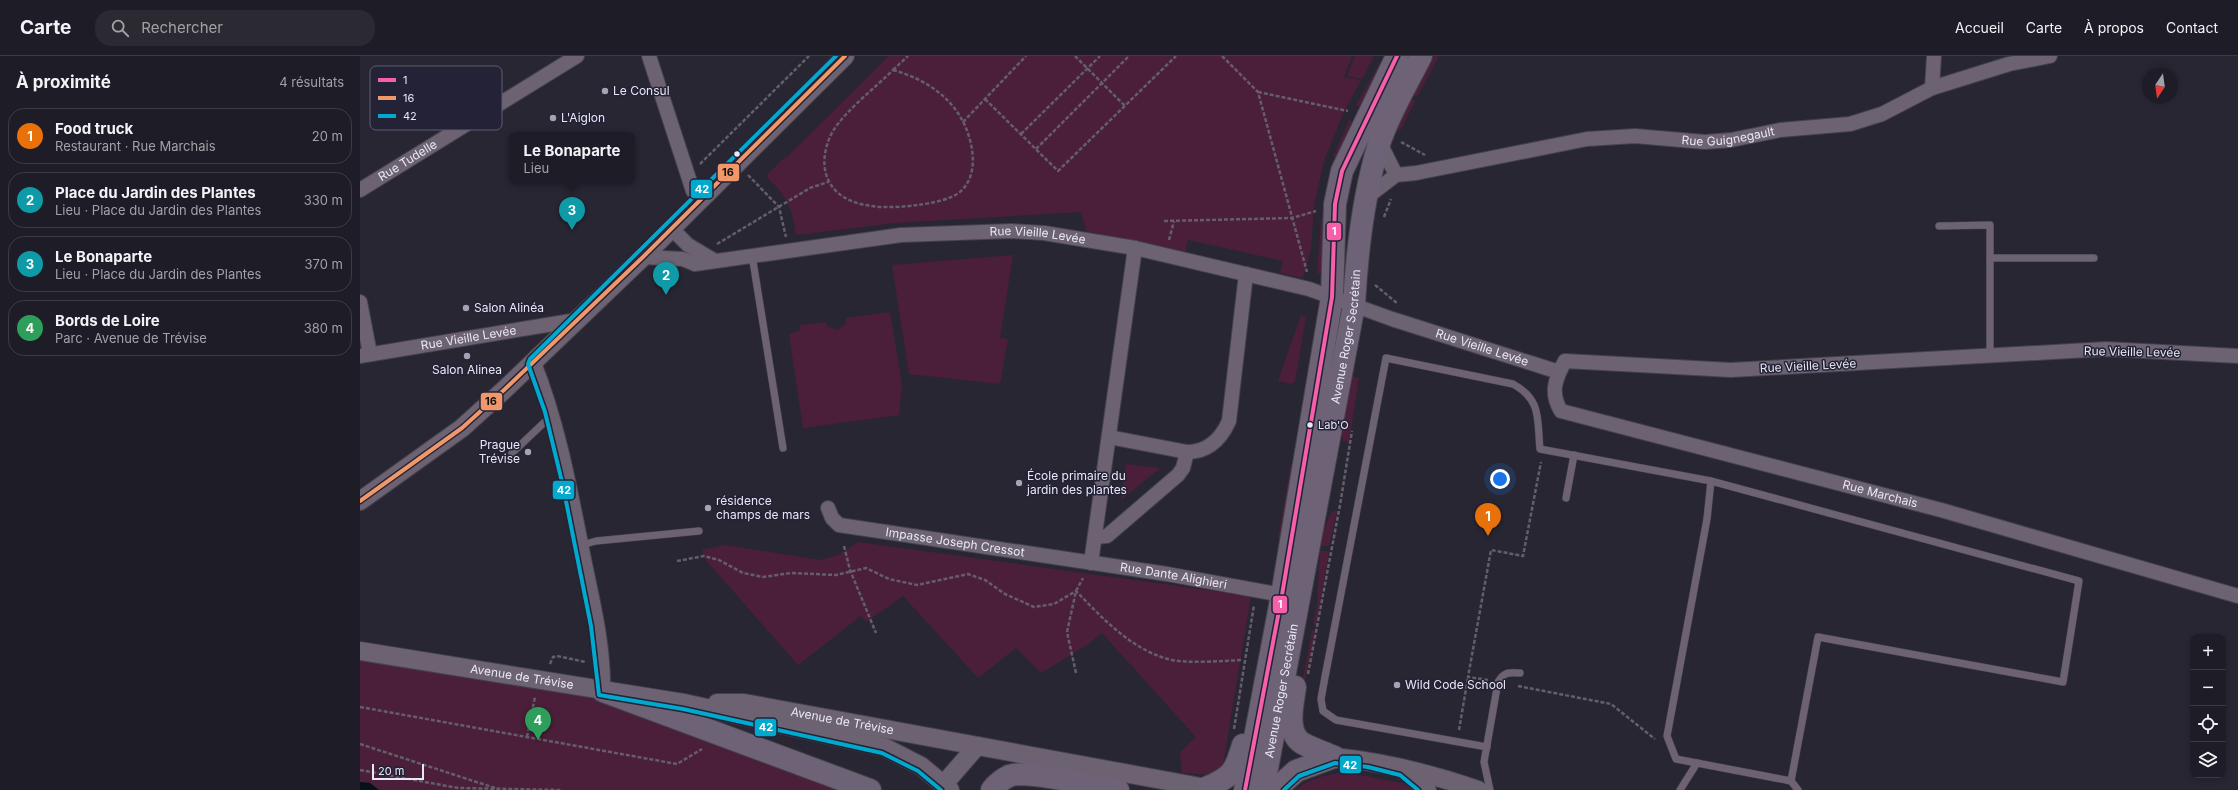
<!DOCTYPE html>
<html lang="fr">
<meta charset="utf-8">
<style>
:root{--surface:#1e1c26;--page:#2b2932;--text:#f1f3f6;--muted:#a1a1a7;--line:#3c3a43;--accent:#a5a3b1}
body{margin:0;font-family:Inter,sans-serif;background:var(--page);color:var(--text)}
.controls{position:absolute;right:12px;bottom:12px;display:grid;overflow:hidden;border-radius:8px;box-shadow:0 2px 6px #0003}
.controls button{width:36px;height:36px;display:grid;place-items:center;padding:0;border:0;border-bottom:1px solid var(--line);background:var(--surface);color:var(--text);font:20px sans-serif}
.compass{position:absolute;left:1782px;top:12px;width:36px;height:36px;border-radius:50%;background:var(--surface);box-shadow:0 2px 6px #0003;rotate:193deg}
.scale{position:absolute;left:12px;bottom:10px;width:52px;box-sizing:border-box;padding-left:4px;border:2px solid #e8e7f5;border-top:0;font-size:11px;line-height:14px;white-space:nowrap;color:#e8e7f5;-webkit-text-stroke:3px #242236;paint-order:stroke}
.you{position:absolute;left:1140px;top:423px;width:14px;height:14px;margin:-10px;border:3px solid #fff;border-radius:50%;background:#1a73e8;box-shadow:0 0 0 6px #1a73e833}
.badge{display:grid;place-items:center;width:26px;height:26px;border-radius:50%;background:var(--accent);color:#fff;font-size:13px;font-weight:700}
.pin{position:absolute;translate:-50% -33px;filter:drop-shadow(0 1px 2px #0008)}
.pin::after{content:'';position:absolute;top:21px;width:14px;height:12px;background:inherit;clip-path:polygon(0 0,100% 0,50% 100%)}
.popup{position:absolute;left:149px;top:76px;width:126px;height:52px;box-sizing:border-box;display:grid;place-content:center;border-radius:8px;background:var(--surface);filter:drop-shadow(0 1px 3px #0005);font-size:13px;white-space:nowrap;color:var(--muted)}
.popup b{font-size:15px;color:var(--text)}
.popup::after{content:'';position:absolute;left:50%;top:100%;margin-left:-8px;border:8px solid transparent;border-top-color:var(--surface)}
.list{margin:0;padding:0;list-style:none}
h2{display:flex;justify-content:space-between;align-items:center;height:52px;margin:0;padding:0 16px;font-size:17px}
h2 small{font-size:13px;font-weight:400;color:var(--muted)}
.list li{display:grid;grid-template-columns:26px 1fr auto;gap:12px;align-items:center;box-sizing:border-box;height:56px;margin:0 8px 8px;padding:0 8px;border:1px solid var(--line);border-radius:16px}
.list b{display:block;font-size:15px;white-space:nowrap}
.list p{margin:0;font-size:13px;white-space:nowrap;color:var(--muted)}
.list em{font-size:13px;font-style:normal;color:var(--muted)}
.icon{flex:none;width:22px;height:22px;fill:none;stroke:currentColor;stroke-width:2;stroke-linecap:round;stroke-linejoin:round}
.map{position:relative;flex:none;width:1878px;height:734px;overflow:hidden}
header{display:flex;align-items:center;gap:24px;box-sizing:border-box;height:56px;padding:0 20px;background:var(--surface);border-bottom:1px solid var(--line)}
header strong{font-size:19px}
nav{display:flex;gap:22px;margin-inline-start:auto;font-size:14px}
.search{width:280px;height:36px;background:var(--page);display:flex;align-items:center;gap:10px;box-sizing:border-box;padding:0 14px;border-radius:16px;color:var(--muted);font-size:15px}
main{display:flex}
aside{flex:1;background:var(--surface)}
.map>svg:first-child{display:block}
.green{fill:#4b1f39}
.water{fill:#071218}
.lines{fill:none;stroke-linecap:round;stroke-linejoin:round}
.service-casing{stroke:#44424c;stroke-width:8}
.minor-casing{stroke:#44424c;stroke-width:16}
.tertiary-casing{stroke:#44424c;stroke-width:20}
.primary-casing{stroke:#44424c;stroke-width:24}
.path{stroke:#645e69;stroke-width:2.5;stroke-dasharray:4 2;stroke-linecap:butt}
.service{stroke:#6d6271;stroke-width:7}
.minor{stroke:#6d6271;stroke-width:14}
.tertiary{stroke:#6d6271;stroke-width:18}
.primary{stroke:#6e6276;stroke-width:22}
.bus-1-casing{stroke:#242236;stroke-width:7}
.bus-2-casing{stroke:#242236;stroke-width:7}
.bus-3-casing{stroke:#242236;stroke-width:7}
.bus-1{stroke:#f65faa;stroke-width:4}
.bus-2{stroke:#f0986a;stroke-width:4}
.bus-3{stroke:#00a9ce;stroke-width:4}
.poi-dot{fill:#a5a3b1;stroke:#242236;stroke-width:1.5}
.bus-dot{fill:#e8e7f5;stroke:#242236;stroke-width:1.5}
.labels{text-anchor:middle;stroke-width:3;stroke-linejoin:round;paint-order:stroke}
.bus-label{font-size:11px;fill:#e8e7f5;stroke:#242236;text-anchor:start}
.poi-label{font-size:12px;fill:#e8e7f5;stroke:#242236;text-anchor:start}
.street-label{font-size:12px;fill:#e8e7f5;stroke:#242236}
.key{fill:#242236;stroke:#5f5d6f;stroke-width:1}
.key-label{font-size:11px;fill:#e8e7f5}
.line-badge{stroke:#242236;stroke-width:1.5}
.badge-label{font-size:11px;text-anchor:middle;font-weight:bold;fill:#fff}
.pale-badge-label{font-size:11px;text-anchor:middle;font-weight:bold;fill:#111}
</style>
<header>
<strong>Carte</strong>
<div class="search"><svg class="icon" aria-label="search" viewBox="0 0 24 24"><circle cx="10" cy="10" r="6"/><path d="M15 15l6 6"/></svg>Rechercher</div>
<nav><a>Accueil</a><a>Carte</a><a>À propos</a><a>Contact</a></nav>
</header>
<main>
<aside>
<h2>À proximité<small>4 résultats</small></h2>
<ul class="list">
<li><span class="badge" style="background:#e8710a">1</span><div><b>Food truck</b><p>Restaurant · Rue Marchais</p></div><em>20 m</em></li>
<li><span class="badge" style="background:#0f9aa8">2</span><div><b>Place du Jardin des Plantes</b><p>Lieu · Place du Jardin des Plantes</p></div><em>330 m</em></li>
<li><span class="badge" style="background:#0f9aa8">3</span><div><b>Le Bonaparte</b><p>Lieu · Place du Jardin des Plantes</p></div><em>370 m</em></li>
<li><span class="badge" style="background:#2e9e5b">4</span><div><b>Bords de Loire</b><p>Parc · Avenue de Trévise</p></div><em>380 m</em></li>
</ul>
</aside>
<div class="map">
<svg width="1878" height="734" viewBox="0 0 1878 734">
<rect width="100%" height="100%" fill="#282632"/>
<!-- green -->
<g class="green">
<path d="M529,0H992L984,21L1001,24L983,58L964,105L954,150L951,193L943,222L920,217L923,205L828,184L825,196L726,175L721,156L535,167L436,179C433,151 426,140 406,120L425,101L426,102Z"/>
<polygon points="995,0 1014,0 1002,23 987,20"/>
<polygon points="1024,0 1028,0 999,51 996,49"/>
<polygon points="1074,0 1079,0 1057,41 1053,39"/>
<polygon points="1051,43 1055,45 1040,75 1038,73 1040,62"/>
<polygon points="989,64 992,65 976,102 973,101"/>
<polygon points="961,162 964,162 962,215 957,219"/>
<polygon points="653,199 640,282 648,283 640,328 549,318 532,209"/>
<polygon points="530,256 542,329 539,359 443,372 429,278 440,274 440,269 465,266 469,271 478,274 485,268 486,262"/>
<polygon points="941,259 946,261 935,325 932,328 918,325"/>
<polygon points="991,320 999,322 989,386 983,385 981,372"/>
<polygon points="931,407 933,416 921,483 918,483"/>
<polygon points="766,408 800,412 761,444"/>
<polygon points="972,455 977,455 969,490 960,490 962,477"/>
<polygon points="498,486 891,540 863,709 851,719 822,717 820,696 836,681 742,577 727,589 681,617 656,592 618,622 543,540 506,566 501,560 438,609 344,502 342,494 365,489 460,504 478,499"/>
<polygon points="960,495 969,495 956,569 953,569 957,548"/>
<polygon points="952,574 955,575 941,645 939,644"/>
<polygon points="0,605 241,643 492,734 19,734 10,727 0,726"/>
<path d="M983,716L1042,727L1053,734H936C949,722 966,719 983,716Z"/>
</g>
<!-- water -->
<polygon class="water" points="0,726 10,727 19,734 0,734"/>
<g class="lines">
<!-- service casing -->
<g class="service-casing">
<g id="service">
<polyline points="1579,170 1630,169 1630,300"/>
<polyline points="392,199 423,392"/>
<polyline points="1630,202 1734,202"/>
<polyline points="152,397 191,360"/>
<polyline points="1206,442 1214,399"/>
<polyline points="222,489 236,485 339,475"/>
<path d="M1127,691L976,664L963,655L961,643L965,621L1026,302L1153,328C1182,344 1177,363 1180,393L1351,425L1719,525L1703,626L1458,581L1431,725L1316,703L1307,680L1347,463L1351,425"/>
<polyline points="1431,725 1438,734"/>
<path d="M1130,734L1124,706L1138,626C1144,616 1149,616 1160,617"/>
<polyline points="1320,734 1337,707"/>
</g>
</g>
<!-- minor casing -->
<g class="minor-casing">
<g id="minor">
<polyline points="289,0 333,135 340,143"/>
<polyline points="1572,32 1574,0"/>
<polyline points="1020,87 1036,119"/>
<path id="s1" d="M0,134L217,0"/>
<path id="s2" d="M1006,142L1036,119L1056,117L1227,83L1275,80L1345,86L1371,84L1420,74L1490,68L1522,58L1572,32L1649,8L1690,0"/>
<polyline points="311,172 328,189 355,205"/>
<path id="s3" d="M283,201L323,203L335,208L541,179L651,175L684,177L775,192L949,233L1032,263L1199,316"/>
<polyline points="0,246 10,298"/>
<path id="s4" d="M0,300L217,264"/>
<path id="s5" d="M1878,300L1746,293L1371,314L1205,305C1195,323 1190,337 1201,355L1581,454L1878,540"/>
<path d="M174,307C199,369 211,438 224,503C233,547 244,590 243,635"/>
<path d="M827,396C848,396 861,383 869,365L886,218"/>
<path id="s6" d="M468,452L472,462L479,469L807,518L922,539"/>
<polyline points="735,481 747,480 818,419 823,412 827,396 749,381"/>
<polyline points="731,507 775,192"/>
</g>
</g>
<!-- tertiary casing -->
<g class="tertiary-casing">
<g id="tertiary">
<polyline points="0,445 102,372 144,334 283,201 485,0"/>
<path id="s7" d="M0,595L324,647L524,691L561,710L590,734"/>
<path id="s8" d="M357,647H384L846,732"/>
<path d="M974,701C1023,706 1072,718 1118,734"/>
<polyline points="1044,714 1067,734"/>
<polyline points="584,728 617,690"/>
</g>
</g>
<!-- primary casing -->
<g class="primary-casing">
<g id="primary">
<path d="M935,631C933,647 925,676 942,687C952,693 964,696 974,701"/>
<polyline points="243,635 510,734"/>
<path d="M846,732C872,721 875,716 883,689"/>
<path d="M632,734C635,729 643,723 649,720C667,713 736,730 758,734"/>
<polyline points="885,734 922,539 972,241 975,148 982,115 1037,0"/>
<path id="s9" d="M903,734L994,249C997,194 1003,140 1019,88C1029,57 1047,28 1061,0"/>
<polyline points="915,734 936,715 974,701"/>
</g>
</g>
<!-- path -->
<g class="path">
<polyline points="715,0 765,50"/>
<polyline points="862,0 898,36 947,216"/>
<path d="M533,14C565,23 593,41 606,72C614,92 618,119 601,135C591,144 571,147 558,149C527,153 477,155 466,118C462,104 466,87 473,75C485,55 516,31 533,14Z"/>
<polyline points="533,14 548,0"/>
<polyline points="898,36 988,55"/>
<polyline points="625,43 698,115 816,0"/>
<polyline points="603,66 666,0"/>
<polyline points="661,78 740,0"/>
<polyline points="1041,86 1065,99"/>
<polyline points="676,93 769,0"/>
<polyline points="340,108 449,0"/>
<polyline points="388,119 419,151 426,181"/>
<polyline points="1024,161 1031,143"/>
<polyline points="804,165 932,162 956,155"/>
<polyline points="809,184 814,165"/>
<polyline points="357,188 450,132 468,126"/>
<polyline points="1015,229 1037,247"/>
<polyline points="484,490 490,514 516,577"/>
<path d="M317,505L344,500L359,504L383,517L403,521L431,517L476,519L506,512L529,523L557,529L608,518L625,524L645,538L674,551L694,548L716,535C742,562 771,593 808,603C826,608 862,605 882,604"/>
<polyline points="190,608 193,601 197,600 226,606"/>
<polyline points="716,617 707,576 716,535 723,522"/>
<polyline points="948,618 980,449 992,375"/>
<polyline points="1128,624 1108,621 1131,494 1163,500 1181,406"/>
<polyline points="1158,630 1251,648 1295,683"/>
<polyline points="0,651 317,708 342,693"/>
<polyline points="874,673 894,549"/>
<polyline points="1099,674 1108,621"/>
<polyline points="167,681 175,641"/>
<polyline points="0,688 138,733"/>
<polyline points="0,714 98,732 201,734"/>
</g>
<!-- service -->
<use href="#service" class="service"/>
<!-- minor -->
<use href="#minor" class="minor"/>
<!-- tertiary -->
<use href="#tertiary" class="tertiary"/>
<!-- primary -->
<use href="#primary" class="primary"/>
<!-- bus-1 casing -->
<g class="bus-1-casing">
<polyline id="bus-1" points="885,734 922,539 972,241 975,148 982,115 1037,0"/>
</g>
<!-- bus-2 casing -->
<g class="bus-2-casing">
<polyline id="bus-2" points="0,445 102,372 144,334 283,201 485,0"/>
</g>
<!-- bus-3 casing -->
<g class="bus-3-casing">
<g id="bus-3">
<polyline points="476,0 170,303 168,308 185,356 203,430 231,570 239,639 323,653 522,697 558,715 581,734"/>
<polyline points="924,734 939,720 975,707 1008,711 1040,719 1058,734"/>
</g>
</g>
<!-- bus-1 -->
<use href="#bus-1" class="bus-1"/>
<!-- bus-2 -->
<use href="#bus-2" class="bus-2"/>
<!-- bus-3 -->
<use href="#bus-3" class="bus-3"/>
</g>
<!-- markers -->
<g class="poi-dot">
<circle cx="245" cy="35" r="4"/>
<circle cx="193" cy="62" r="4"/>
<circle cx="106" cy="252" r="4"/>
<circle cx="107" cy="300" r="4"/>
<circle cx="168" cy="396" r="4"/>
<circle cx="659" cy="427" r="4"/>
<circle cx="348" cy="452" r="4"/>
<circle cx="1037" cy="629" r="4"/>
</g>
<g class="bus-dot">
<circle cx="377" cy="98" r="3.5"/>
<circle cx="950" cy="369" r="3.5"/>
</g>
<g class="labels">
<!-- bus labels -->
<g class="bus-label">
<text x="958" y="373">Lab'O</text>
</g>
<!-- poi labels -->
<g class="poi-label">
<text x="253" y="39">Le Consul</text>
<text x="201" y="66">L'Aiglon</text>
<text x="114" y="256">Salon Alinéa</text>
<text x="107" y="318" text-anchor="middle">Salon Alinea</text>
<text x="160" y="393" text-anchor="end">Prague<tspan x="160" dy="14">Trévise</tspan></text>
<text x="667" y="424">École primaire du<tspan x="667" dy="14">jardin des plantes</tspan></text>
<text x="356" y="449">résidence<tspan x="356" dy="14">champs de mars</tspan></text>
<text x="1045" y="633">Wild Code School</text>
</g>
<!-- street labels -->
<g class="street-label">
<text dy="4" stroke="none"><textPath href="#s2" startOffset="374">Rue Guignegault</textPath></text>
<text dy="4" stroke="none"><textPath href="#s1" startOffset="56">Rue Tudelle</textPath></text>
<text dy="4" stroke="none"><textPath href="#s3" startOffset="398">Rue Vieille Levée</textPath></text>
<text dy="4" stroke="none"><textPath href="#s9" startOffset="461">Avenue Roger Secrétain</textPath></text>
<text dy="4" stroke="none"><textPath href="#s4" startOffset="110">Rue Vieille Levée</textPath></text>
<text dy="4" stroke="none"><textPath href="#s3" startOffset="858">Rue Vieille Levée</textPath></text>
<text transform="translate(1772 296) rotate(1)" y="4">Rue Vieille Levée</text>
<text transform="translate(1448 310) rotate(-3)" y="4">Rue Vieille Levée</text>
<text dy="4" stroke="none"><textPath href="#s5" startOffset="1057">Rue Marchais</textPath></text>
<text dy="4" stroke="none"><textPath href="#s6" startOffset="138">Impasse Joseph Cressot</textPath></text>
<text dy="4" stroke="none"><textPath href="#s6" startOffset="359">Rue Dante Alighieri</textPath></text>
<text dy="4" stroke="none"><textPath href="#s7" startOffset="164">Avenue de Trévise</textPath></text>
<text dy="4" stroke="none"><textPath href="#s9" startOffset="101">Avenue Roger Secrétain</textPath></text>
<text dy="4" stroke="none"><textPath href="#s8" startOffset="127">Avenue de Trévise</textPath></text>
</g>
</g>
<!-- legend -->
<rect x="10" y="10" width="132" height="64" rx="6" class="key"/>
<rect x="18" y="22" width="18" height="4" fill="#f65faa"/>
<rect x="18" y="40" width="18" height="4" fill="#f0986a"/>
<rect x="18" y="58" width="18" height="4" fill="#00a9ce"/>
<g class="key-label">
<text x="43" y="28">1</text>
<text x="43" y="46">16</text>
<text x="43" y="64">42</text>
</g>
<g class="line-badge">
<rect x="357" y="107" width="23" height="19" rx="4" fill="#f0986a"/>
<rect x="330" y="123" width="23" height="20" rx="4" fill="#00a9ce"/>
<rect x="966" y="166" width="16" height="19" rx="4" fill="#f65faa"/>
<rect x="120" y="336" width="23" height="19" rx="4" fill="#f0986a"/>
<rect x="192" y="424" width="23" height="20" rx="4" fill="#00a9ce"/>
<rect x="912" y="539" width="16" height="19" rx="4" fill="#f65faa"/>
<rect x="394" y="662" width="23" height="19" rx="4" fill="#00a9ce"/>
<rect x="979" y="699" width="23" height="19" rx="4" fill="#00a9ce"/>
</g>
<g class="badge-label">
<text x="342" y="137">42</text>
<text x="974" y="179">1</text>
<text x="204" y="438">42</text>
<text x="920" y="552">1</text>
<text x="406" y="675">42</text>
<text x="990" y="713">42</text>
</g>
<g class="pale-badge-label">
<text x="368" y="120">16</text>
<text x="131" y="349">16</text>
</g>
</svg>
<div class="controls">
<button>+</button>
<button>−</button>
<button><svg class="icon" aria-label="locate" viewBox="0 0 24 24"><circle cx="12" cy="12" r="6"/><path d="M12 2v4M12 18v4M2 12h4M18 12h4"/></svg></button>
<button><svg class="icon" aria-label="layers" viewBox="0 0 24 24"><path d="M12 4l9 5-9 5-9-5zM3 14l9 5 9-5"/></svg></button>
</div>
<svg class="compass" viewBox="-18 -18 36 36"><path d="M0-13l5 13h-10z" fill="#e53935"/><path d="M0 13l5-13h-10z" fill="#a1a1a7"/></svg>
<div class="scale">20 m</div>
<div class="you"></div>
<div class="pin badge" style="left:1128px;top:480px;background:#e8710a">1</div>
<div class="pin badge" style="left:306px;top:239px;background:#0f9aa8">2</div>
<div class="pin badge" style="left:212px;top:174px;background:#0f9aa8">3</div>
<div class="popup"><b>Le Bonaparte</b>Lieu</div>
<div class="pin badge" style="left:178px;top:684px;background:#2e9e5b">4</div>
</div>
</main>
